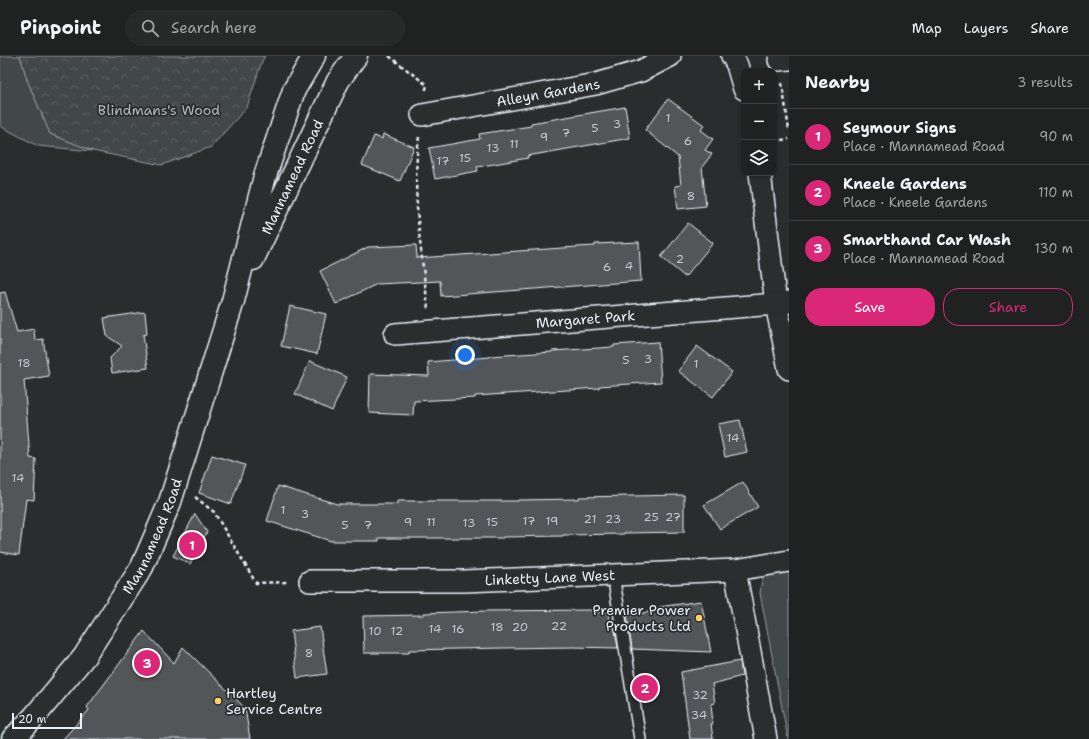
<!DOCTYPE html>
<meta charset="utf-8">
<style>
:root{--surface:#202222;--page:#282a2a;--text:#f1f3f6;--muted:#a2a4a5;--line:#3d3f40;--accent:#db2777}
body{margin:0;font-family:"Shantell Sans",sans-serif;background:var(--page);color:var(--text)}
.controls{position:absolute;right:12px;top:12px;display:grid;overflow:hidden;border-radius:8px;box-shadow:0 2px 6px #0003}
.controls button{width:36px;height:36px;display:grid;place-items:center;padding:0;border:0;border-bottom:1px solid var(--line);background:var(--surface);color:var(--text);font:20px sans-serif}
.scale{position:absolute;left:12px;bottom:10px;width:70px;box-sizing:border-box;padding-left:4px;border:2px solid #e8f1f8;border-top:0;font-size:11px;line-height:14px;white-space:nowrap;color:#e8f1f8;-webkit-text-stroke:3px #2a2d2e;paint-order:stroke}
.you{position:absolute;left:465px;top:299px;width:14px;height:14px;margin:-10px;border:3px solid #fff;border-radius:50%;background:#1a73e8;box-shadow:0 0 0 6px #1a73e833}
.badge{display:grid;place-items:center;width:26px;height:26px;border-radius:50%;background:var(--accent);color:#fff;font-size:13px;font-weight:700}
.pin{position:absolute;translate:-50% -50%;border:2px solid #fff;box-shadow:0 1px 4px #0006}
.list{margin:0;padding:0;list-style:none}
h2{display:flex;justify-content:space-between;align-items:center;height:52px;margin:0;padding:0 16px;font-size:17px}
h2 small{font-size:13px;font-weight:400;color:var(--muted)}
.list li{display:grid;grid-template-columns:26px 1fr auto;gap:12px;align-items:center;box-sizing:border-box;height:56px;padding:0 16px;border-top:1px solid var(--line)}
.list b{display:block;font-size:15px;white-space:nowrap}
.list p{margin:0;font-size:13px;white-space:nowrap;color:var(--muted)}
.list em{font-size:13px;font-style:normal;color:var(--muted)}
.actions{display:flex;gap:8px;padding:12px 16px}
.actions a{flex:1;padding:9px 0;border:1px solid var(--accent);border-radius:16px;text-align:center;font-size:14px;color:var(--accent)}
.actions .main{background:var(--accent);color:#fff}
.icon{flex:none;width:22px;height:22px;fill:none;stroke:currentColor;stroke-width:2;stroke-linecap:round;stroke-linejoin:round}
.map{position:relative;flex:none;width:789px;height:683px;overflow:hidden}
header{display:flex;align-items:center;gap:24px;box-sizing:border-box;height:56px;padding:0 20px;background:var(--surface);border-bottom:1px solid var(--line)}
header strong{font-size:19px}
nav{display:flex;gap:22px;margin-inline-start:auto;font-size:14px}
.search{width:280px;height:36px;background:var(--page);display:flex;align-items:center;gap:10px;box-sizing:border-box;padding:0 14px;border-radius:22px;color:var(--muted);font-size:15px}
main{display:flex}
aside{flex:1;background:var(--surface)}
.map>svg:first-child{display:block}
.forest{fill:url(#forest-crowns);stroke:#959ca0}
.park{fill:#424648;stroke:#959ca0}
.building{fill:#535759;stroke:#e8f1f8}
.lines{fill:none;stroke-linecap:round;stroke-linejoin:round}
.service-casing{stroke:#e8f1f8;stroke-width:14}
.minor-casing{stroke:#e8f1f8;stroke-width:24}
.secondary-casing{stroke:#e8f1f8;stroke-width:25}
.path{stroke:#e8f1f8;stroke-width:2.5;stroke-dasharray:4 3;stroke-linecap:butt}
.service{stroke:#2a2d2e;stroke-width:11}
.minor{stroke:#2a2d2e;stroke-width:21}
.secondary{stroke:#2a2d2e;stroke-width:22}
.poi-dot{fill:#ffd166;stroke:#2a2d2e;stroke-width:1.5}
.labels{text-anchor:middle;stroke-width:3.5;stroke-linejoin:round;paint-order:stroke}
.number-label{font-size:12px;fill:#c3cad0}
.street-label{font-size:14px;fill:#e8f1f8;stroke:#2a2d2e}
.park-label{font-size:14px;fill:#aeb5ba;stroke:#2a2d2e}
.poi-label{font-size:14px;fill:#e8f1f8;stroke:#2a2d2e;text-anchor:end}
</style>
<header>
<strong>Pinpoint</strong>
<div class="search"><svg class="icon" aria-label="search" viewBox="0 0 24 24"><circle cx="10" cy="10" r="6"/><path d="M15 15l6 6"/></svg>Search here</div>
<nav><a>Map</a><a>Layers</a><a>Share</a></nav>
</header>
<main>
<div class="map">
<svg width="789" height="683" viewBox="0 0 789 683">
<defs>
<pattern id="forest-crowns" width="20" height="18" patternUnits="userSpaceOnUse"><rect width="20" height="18" fill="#424648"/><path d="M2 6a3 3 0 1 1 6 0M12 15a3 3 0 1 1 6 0" fill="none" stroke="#5d6163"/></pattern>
</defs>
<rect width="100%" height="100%" fill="#2a2d2e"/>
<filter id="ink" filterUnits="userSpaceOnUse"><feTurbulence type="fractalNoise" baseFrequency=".025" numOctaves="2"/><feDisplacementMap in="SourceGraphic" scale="8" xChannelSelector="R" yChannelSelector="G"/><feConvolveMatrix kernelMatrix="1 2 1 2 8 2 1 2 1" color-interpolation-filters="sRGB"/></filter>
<g filter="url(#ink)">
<!-- forest -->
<polygon class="forest" points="20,0 265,0 262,5 247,51 211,91 162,109 93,95 50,78 27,24"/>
<!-- park -->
<g class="park">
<polygon points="0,0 20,0 27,24 50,78 93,95 38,90 0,70"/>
<polygon points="789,512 789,683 788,683 760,537 762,523 772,515"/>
</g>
<!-- building -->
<g class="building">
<polygon points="668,43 704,69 701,74 713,83 705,94 712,98 702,111 706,150 678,153 675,130 681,129 678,101 645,74"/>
<polygon points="625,51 630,82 527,100 528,102 477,111 478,115 435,123 429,92 480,83 479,78 531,70 531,67"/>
<polygon points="383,78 414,91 400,125 362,109 374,80 382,83"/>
<polygon points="688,167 713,187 685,221 661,201"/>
<polygon points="639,186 641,225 441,240 440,225 377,228 336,248 320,215 368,191 416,189 417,202 577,191 595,190 595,188"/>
<polygon points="5,236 17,276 34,273 35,284 43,283 49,320 24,324 30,402 36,403 34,444 26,443 19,499 0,496 0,237"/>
<polygon points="290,250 326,258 317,298 281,290"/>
<polygon points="145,256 147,278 143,279 148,312 112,317 110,302 122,290 107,280 104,262"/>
<polygon points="658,286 661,326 599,330 599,332 475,340 475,342 414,345 413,359 369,357 370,318 429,320 428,306 490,301 490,300 552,296 552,295 614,291 614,289"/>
<polygon points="697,290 732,316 713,341 678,315"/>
<polygon points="310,305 347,321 332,355 295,338"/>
<polygon points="740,364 747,396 725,401 718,368"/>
<polygon points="212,399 245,409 231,448 199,437"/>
<polygon points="743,426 758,451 720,473 704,449"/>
<polygon points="278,430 337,448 397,448 397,445 518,445 518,444 579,443 579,441 684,439 684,476 624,477 624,478 563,479 563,480 503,481 503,482 379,482 379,485 331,485 267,465"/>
<polygon points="195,458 207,476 190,508 173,500"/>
<polygon points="701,545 711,596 632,593 627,560 659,554 659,551"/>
<polygon points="592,554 592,556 608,556 609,564 613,563 618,592 573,591 502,592 409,594 409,597 364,597 363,560 424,559 424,557 486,555"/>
<polygon points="320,571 327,618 297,622 291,575"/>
<polygon points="144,575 174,607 183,591 245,652 250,683 63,683 89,654 87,651"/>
<polygon points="740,605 742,620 712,628 715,647 711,648 713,668 711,668 713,683 690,683 681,616"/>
</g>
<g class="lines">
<!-- service casing -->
<g class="service-casing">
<polyline id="service" points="613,519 640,683"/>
</g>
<!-- minor casing -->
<g class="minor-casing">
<g id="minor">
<polyline points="732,0 737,9 744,33"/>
<polyline points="779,4 789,3"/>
<path id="s1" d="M422,59L596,28L641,15L670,0"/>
<polyline points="760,117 776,248 789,313"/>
<path id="s2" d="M395,278L776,248L789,246"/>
<polyline points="735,514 766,683"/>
<path id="s3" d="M310,525H464L735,514L789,505"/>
</g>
</g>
<!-- secondary casing -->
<g class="secondary-casing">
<g id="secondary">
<path id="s4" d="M253,203L338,25L356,0"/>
<path id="s5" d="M13,683L34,661L84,601L142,511L170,446L233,245L265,120L294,34L314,0"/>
</g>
</g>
<!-- path -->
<g class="path">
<polyline points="389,0 427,29 425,37"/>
<polyline points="782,27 789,74"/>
<path d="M419,81C411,138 422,197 428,253"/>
<polyline points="774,85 789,83"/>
<polyline points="195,441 214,456 256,527 288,526"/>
</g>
<!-- service -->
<use href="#service" class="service"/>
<!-- minor -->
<use href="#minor" class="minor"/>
<!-- secondary -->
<use href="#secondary" class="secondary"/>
</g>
</g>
<!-- markers -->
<g class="poi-dot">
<circle cx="699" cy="562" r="4"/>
<circle cx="218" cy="645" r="4"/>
</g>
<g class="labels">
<!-- number labels -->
<g class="number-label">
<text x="668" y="66">1</text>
<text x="617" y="72">3</text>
<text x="595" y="76">5</text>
<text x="566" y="81">7</text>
<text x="544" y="85">9</text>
<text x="688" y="89">6</text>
<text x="514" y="92">11</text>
<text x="493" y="96">13</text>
<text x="465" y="106">15</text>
<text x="443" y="109">17</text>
<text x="691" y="144">8</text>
<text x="680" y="207">2</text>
<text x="629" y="214">4</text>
<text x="607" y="215">6</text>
<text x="648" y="307">3</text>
<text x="626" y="308">5</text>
<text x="24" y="311">18</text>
<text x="696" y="312">1</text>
<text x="733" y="386">14</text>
<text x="18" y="426">14</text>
<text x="283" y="458">1</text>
<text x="305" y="462">3</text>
<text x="651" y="465">25</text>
<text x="673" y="465">27</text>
<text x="590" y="467">21</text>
<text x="613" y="467">23</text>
<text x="529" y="469">17</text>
<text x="552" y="469">19</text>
<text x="408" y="470">9</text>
<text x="431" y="470">11</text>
<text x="492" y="470">15</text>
<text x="469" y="471">13</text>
<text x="345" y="473">5</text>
<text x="368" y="473">7</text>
<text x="559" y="574">22</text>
<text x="497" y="575">18</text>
<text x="520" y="575">20</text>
<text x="435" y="577">14</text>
<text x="458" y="577">16</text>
<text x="375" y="579">10</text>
<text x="397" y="579">12</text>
<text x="309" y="601">8</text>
<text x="700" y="643">32</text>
<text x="699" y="663">34</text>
</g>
<!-- street labels -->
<g class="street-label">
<text dy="5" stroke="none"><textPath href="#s1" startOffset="128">Alleyn Gardens</textPath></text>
<text dy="5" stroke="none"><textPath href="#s4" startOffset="91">Mannamead Road</textPath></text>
<text dy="5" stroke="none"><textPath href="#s2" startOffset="191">Margaret Park</textPath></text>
<text dy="5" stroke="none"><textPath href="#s5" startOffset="248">Mannamead Road</textPath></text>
<text dy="5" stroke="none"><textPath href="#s3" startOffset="240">Linketty Lane West</textPath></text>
</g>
<!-- park labels -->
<g class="park-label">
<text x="159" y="59">Blindmans's Wood</text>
</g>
<!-- poi labels -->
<g class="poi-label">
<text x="691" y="559">Premier Power<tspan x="691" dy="16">Products Ltd</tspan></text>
<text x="226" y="642" text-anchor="start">Hartley<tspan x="226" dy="16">Service Centre</tspan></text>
</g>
</g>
</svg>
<div class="controls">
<button>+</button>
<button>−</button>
<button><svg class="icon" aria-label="layers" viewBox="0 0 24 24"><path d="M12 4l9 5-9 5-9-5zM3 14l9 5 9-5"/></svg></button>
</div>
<div class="scale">20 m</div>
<div class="you"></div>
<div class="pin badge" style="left:192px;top:489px">1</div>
<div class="pin badge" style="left:645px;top:632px">2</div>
<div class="pin badge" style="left:147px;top:607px">3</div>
</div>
<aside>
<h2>Nearby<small>3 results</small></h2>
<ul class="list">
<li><span class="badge">1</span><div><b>Seymour Signs</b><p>Place · Mannamead Road</p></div><em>90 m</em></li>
<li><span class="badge">2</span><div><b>Kneele Gardens</b><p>Place · Kneele Gardens</p></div><em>110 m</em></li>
<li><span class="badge">3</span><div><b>Smarthand Car Wash</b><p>Place · Mannamead Road</p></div><em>130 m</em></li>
</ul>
<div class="actions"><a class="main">Save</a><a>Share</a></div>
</aside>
</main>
